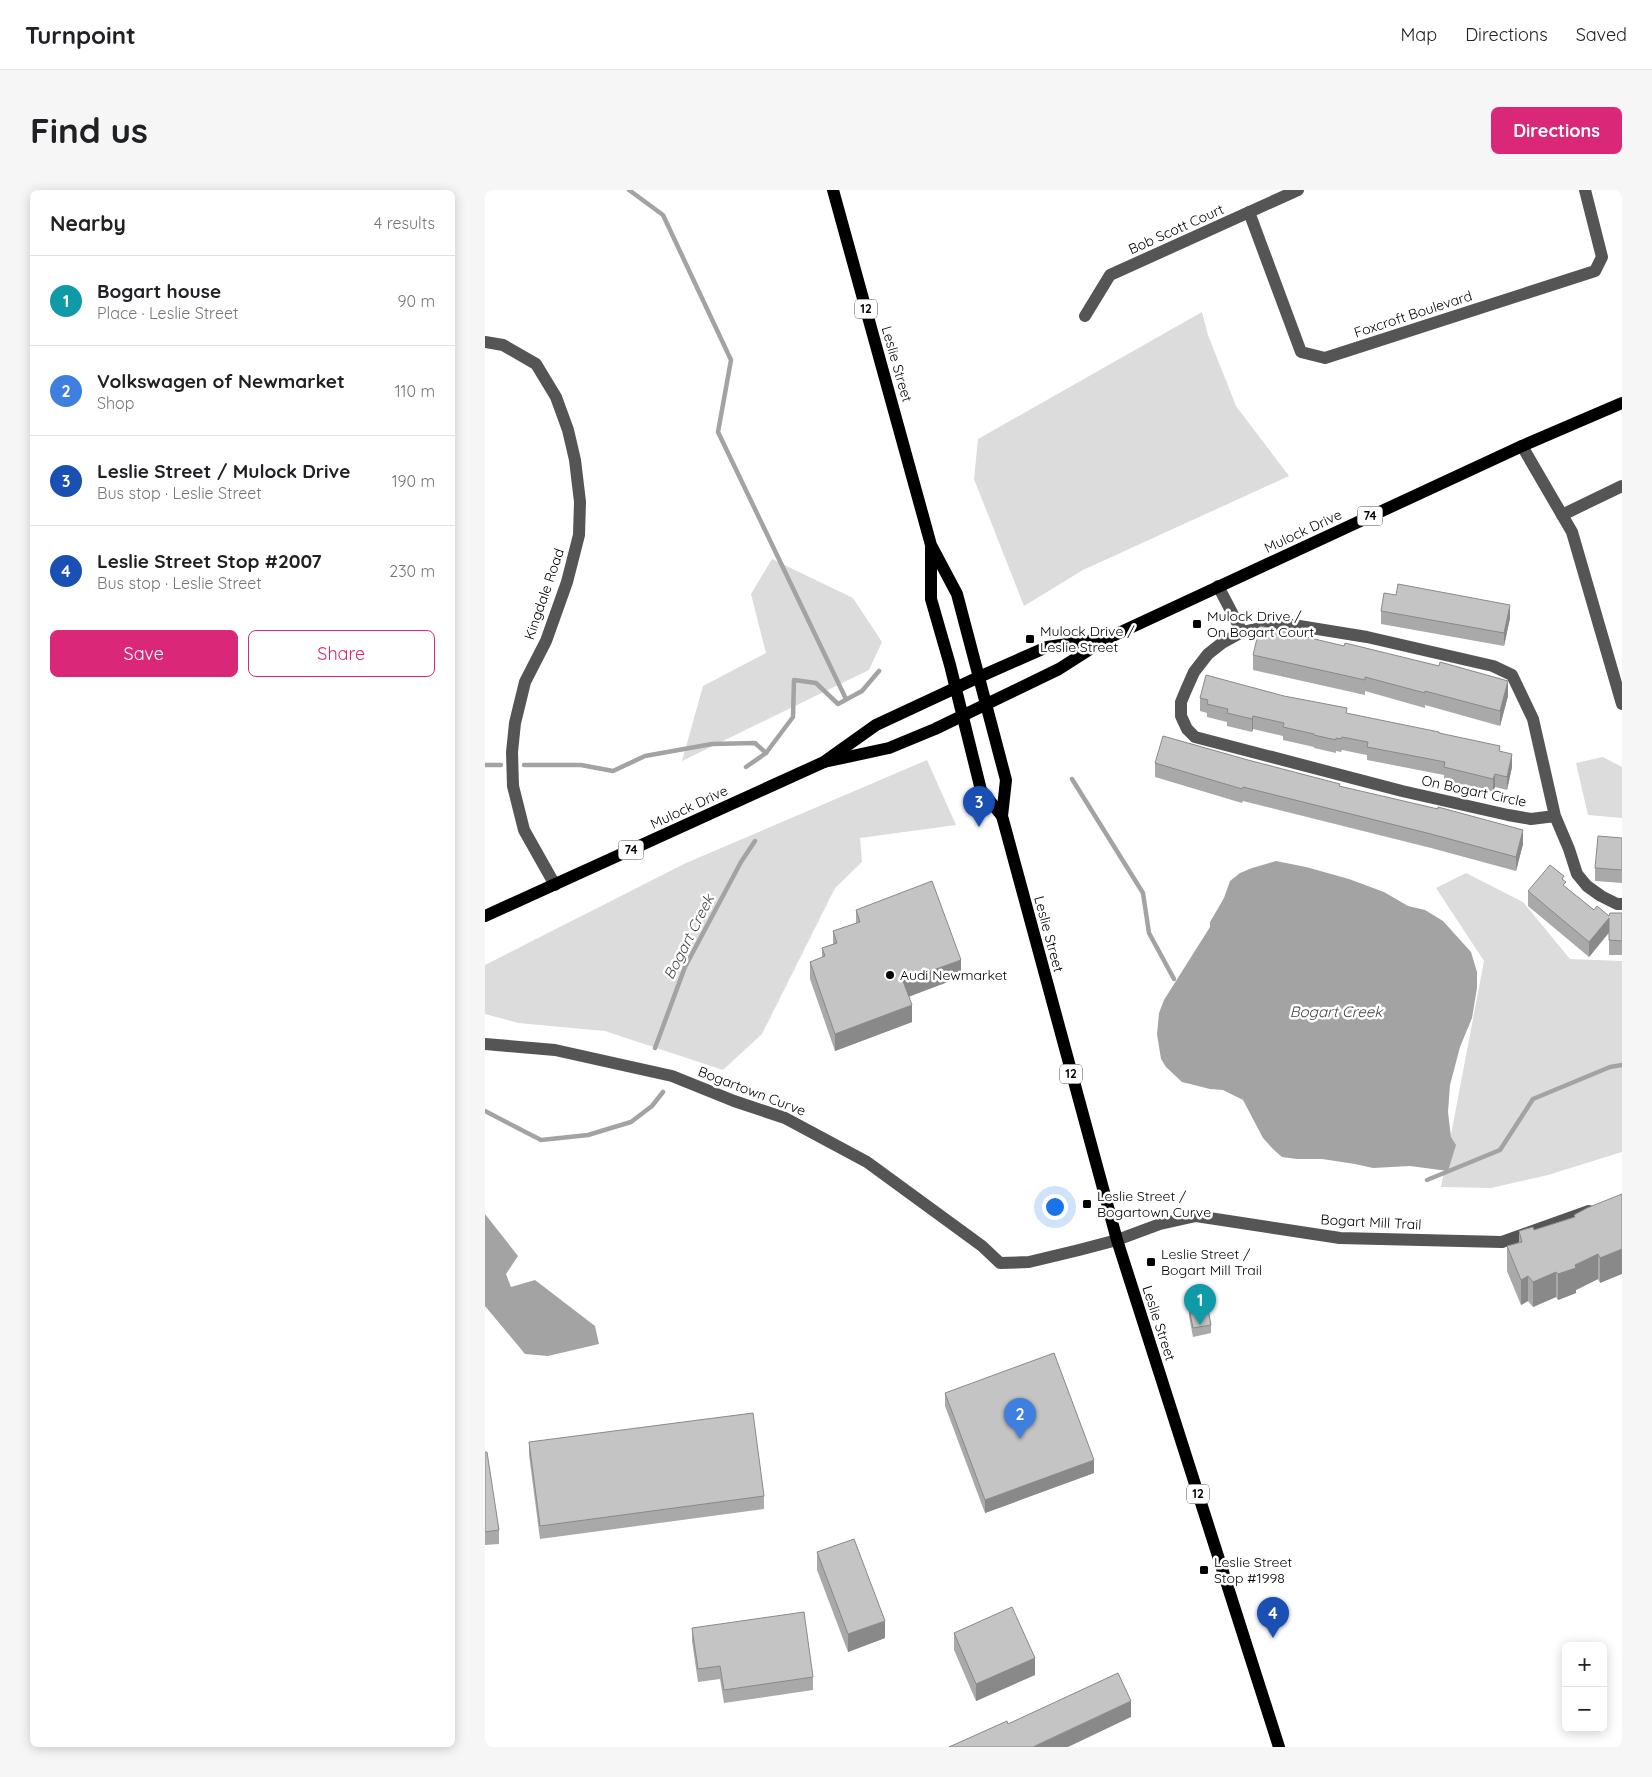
<!DOCTYPE html>
<meta charset="utf-8">
<style>
:root{--surface:#fff;--page:#f6f6f6;--text:#202124;--muted:#757577;--line:#e0e0e0;--accent:#db2777}
body{margin:0;font-family:Quicksand,sans-serif;background:var(--page);color:var(--text)}
.controls{position:absolute;right:15px;bottom:15px;display:grid;overflow:hidden;border-radius:8px;box-shadow:0 2px 12px #0003}
.controls button{width:45px;height:45px;display:grid;place-items:center;padding:0;border:0;border-bottom:1px solid var(--line);background:var(--surface);color:var(--text);font:25px sans-serif}
.you{position:absolute;left:569px;top:1016px;width:18px;height:18px;margin:-12px;border:4px solid #fff;border-radius:50%;background:#1a73e8;box-shadow:0 0 0 8px #1a73e833}
.badge{display:grid;place-items:center;width:32px;height:32px;border-radius:50%;background:var(--accent);color:#fff;font-size:16px;font-weight:700}
.pin{position:absolute;translate:-50% -41px;filter:drop-shadow(0 1px 2px #0008)}
.pin::after{content:'';position:absolute;top:26px;width:18px;height:15px;background:inherit;clip-path:polygon(0 0,100% 0,50% 100%)}
.list{margin:0;padding:0;list-style:none}
h2{display:flex;justify-content:space-between;align-items:center;height:65px;margin:0;padding:0 20px;font-size:21px}
h2 small{font-size:16px;font-weight:400;color:var(--muted)}
.list li{display:grid;grid-template-columns:32px 1fr auto;gap:15px;align-items:center;box-sizing:border-box;height:90px;padding:0 20px;border-top:1px solid var(--line)}
.list b{display:block;font-size:19px;white-space:nowrap}
.list p{margin:0;font-size:16px;white-space:nowrap;color:var(--muted)}
.list em{font-size:16px;font-style:normal;color:var(--muted)}
.actions{display:flex;gap:10px;padding:15px 20px}
.actions a{flex:1;padding:11px 0;border:1px solid var(--accent);border-radius:8px;text-align:center;font-size:18px;color:var(--accent)}
.actions .main{background:var(--accent);color:#fff}
.map{position:relative;flex:none;width:1137px;height:1557px;overflow:hidden;border-radius:8px}
header{display:flex;align-items:center;gap:30px;box-sizing:border-box;height:70px;padding:0 25px;background:var(--surface);border-bottom:1px solid var(--line)}
header strong{font-size:24px}
nav{display:flex;gap:28px;margin-inline-start:auto;font-size:18px}
.intro{display:flex;align-items:center;justify-content:space-between;box-sizing:border-box;height:120px;padding:0 30px}
h1{margin:0;font-size:35px}
.button{padding:12px 22px;border-radius:8px;background:var(--accent);color:#fff;font-size:18px;font-weight:700}
main{display:flex;gap:30px;padding:0 30px}
aside{flex:1;background:var(--surface);border-radius:8px;box-shadow:0 2px 12px #0003}
.map>svg:first-child{display:block}
.green{fill:#dcdcdc}
.water{fill:#a3a3a3}
.lines{fill:none;stroke-linecap:round;stroke-linejoin:round}
.stream{stroke:#a3a3a3;stroke-width:4.5}
.minor{stroke:#555;stroke-width:12}
.major{stroke:#000;stroke-width:12}
.wall{fill:#a9a9a9}
.shaded-wall{fill:#898989}
.building{fill:#c4c4c4;stroke:#898989}
.poi-dot{fill:#000;stroke:#fff;stroke-width:2}
.labels{text-anchor:middle;stroke-width:5;stroke-linejoin:round;paint-order:stroke}
.shield{fill:#fff;stroke:#4c4c4c;stroke-width:1}
.shield-label{font-size:12px;font-weight:bold;fill:#000}
.street-label{font-size:14px;fill:#000;stroke:#fff}
.poi-label{font-size:14px;fill:#000;stroke:#fff;text-anchor:start}
.water-label{font-size:15px;font-style:italic;fill:#444;stroke:#fff}
</style>
<header>
<strong>Turnpoint</strong>
<nav><a>Map</a><a>Directions</a><a>Saved</a></nav>
</header>
<div class="intro"><h1>Find us</h1><a class="button">Directions</a></div>
<main>
<aside>
<h2>Nearby<small>4 results</small></h2>
<ul class="list">
<li><span class="badge" style="background:#0f9aa8">1</span><div><b>Bogart house</b><p>Place · Leslie Street</p></div><em>90 m</em></li>
<li><span class="badge" style="background:#3f7fe0">2</span><div><b>Volkswagen of Newmarket</b><p>Shop</p></div><em>110 m</em></li>
<li><span class="badge" style="background:#1a4fb4">3</span><div><b>Leslie Street / Mulock Drive</b><p>Bus stop · Leslie Street</p></div><em>190 m</em></li>
<li><span class="badge" style="background:#1a4fb4">4</span><div><b>Leslie Street Stop #2007</b><p>Bus stop · Leslie Street</p></div><em>230 m</em></li>
</ul>
<div class="actions"><a class="main">Save</a><a>Share</a></div>
</aside>
<div class="map">
<svg width="1137" height="1557" viewBox="0 0 1137 1557">
<rect width="100%" height="100%" fill="#fff"/>
<!-- green -->
<g class="green">
<polygon points="717,122 723,145 751,216 804,286 598,380 539,416 489,289 493,249"/>
<polygon points="287,369 368,408 397,452 384,480 197,571 218,496 281,463 266,404"/>
<polygon points="1118,567 1137,577 1137,628 1103,625 1091,573"/>
<polygon points="442,570 471,635 375,648 377,672 350,698 277,844 238,880 120,841 33,833 0,824 0,775 201,673"/>
<polygon points="981,683 1038,712 1085,769 1137,771 1137,962 1063,985 1006,998 956,997 999,771 951,698"/>
</g>
<!-- water -->
<g class="water">
<polygon points="791,671 821,677 864,689 899,702 923,716 940,720 958,731 986,762 992,782 992,798 987,828 975,857 965,895 963,922 966,947 971,955 963,981 925,976 888,978 870,974 837,969 812,969 797,967 788,959 778,948 758,910 738,900 725,899 697,892 681,877 676,869 672,844 674,823 679,810 725,737 725,732 739,708 745,691 755,683 767,678"/>
<polygon points="0,1024 33,1066 21,1084 26,1097 50,1090 110,1136 114,1154 63,1166 40,1164 0,1116"/>
</g>
<g class="lines">
<!-- stream -->
<g class="stream">
<polyline points="144,0 178,25 246,170 233,242 361,509"/>
<polyline points="0,575 16,575"/>
<polyline points="39,575 96,575 128,581 160,566 227,554 270,553 281,563"/>
<polyline points="261,577 281,563 308,527 309,490 331,493 353,514 377,501 394,481"/>
<polyline points="587,589 658,703 664,743 689,789"/>
<polyline points="170,858 200,777 256,672 270,651"/>
<polyline points="0,921 56,950 103,945 146,932 167,916 178,902"/>
<polyline points="942,990 1015,960 1048,909 1125,877 1137,875"/>
</g>
<!-- minor -->
<g class="minor">
<polyline points="764,22 816,162 840,168 1110,81 1117,67 1100,0"/>
<polyline points="600,126 625,85 813,0"/>
<polyline points="0,152 18,155 51,174 71,207 83,240 90,270 95,312 94,345 82,392 61,451 40,492 30,533 27,562 28,596 39,640 70,695"/>
<polyline points="1037,256 1087,342 1137,514"/>
<polyline points="1077,325 1137,296"/>
<polyline points="733,396 757,442"/>
<polyline points="1070,626 1046,629 1023,625 917,601 710,547 702,539 696,526 696,512 701,500 709,482 723,464 737,453 757,442 780,437 808,435 882,447 1008,476 1027,485 1048,529 1070,626 1084,659 1092,684 1102,696 1116,706 1132,714 1137,714"/>
<polyline points="0,854 70,860 187,886 249,911 300,928 382,972 497,1056 515,1073 544,1072 594,1060 632,1050 675,1034 711,1026 855,1048 1017,1052 1104,1021"/>
</g>
<!-- major -->
<g class="major">
<polyline points="348,0 446,355 472,404 521,590 517,626 632,1050 794,1557"/>
<polyline points="446,358 446,409 465,475 496,600 517,626"/>
<polyline points="339,572 404,558 450,539 574,479 621,449 1037,256 1137,213"/>
<polyline points="0,726 339,572 391,535 494,487 562,457 616,449"/>
</g>
</g>
<!-- wall -->
<g class="wall">
<polygon points="896,421 1025,428 1019,456 896,434"/>
<polygon points="768,465 1023,506 1015,536 940,515 940,518 880,501 880,505 768,480"/>
<polygon points="715,508 862,524 954,543 1015,561 1027,577 1022,600 1010,597 1008,602 959,590 959,585 882,570 882,565 857,560 856,562 851,561 851,563 829,558 829,557 798,550 798,546 768,539 767,542 742,536 742,532 722,527 722,523 715,521"/>
<polygon points="763,570 855,596 1038,654 1031,681 946,658 758,611 757,613 670,587 670,573"/>
<polygon points="1137,648 1137,693 1110,691 1110,678"/>
<polygon points="1081,698 1109,720 1124,726 1137,723 1137,765 1124,765 1124,743 1104,767 1043,716 1043,701"/>
<polygon points="371,720 476,787 424,806 427,832 350,861 325,789 325,772 337,767 337,758 348,754 348,741 371,733"/>
<polygon points="1137,1004 1115,1093 1113,1089 1091,1100 1091,1103 1073,1110 1071,1107 1048,1117 1043,1111 1036,1115 1022,1081 1022,1056 1034,1053 1034,1041 1049,1040 1089,1027"/>
<polygon points="704,1118 726,1135 726,1143 708,1147 704,1126"/>
<polygon points="460,1203 609,1283 500,1323 460,1216"/>
<polygon points="44,1252 279,1306 279,1319 55,1349 44,1265"/>
<polygon points="0,1262 14,1340 14,1354 0,1355"/>
<polygon points="332,1362 400,1448 363,1462 332,1380"/>
<polygon points="207,1438 328,1487 328,1500 239,1513 235,1489 213,1492 207,1451"/>
<polygon points="469,1443 550,1485 491,1511 469,1460"/>
</g>
<!-- shaded-wall -->
<g class="shaded-wall">
<polygon points="1025,415 1025,428 1019,456 1019,443"/>
<polygon points="1023,491 1023,506 1015,536 1015,521"/>
<polygon points="768,526 768,539 767,542 767,529"/>
<polygon points="1027,564 1027,577 1022,600 1022,587"/>
<polygon points="1010,584 1010,597 1008,602 1008,589"/>
<polygon points="1038,640 1038,654 1031,681 1031,667"/>
<polygon points="1124,728 1124,742 1104,767 1104,752"/>
<polygon points="476,770 476,787 418,809 418,791"/>
<polygon points="427,815 427,832 350,861 350,844"/>
<polygon points="1137,1059 1137,1084 1115,1093 1115,1068"/>
<polygon points="1113,1064 1113,1089 1091,1100 1091,1103 1073,1110 1073,1084"/>
<polygon points="1071,1082 1071,1107 1048,1117 1048,1092"/>
<polygon points="1043,1086 1043,1111 1036,1115 1036,1090"/>
<polygon points="609,1270 609,1283 500,1323 500,1310"/>
<polygon points="400,1431 400,1448 363,1462 363,1444"/>
<polygon points="550,1468 550,1485 491,1511 491,1494"/>
<polygon points="646,1511 646,1527 583,1557 548,1557"/>
</g>
<!-- building -->
<g class="building">
<polygon points="913,394 1025,415 1019,443 896,421 899,403 911,405"/>
<polygon points="775,436 859,456 860,453 954,476 955,472 1023,491 1015,521 940,501 940,503 880,487 880,490 768,465"/>
<polygon points="721,485 799,506 862,518 861,523 954,542 954,543 1015,556 1014,561 1027,564 1022,587 1010,584 1008,589 959,577 960,572 882,557 883,552 857,547 856,549 851,548 851,550 829,545 829,544 798,537 799,533 768,526 767,529 742,523 743,519 722,514 723,510 715,508"/>
<polygon points="678,546 763,570 855,594 854,596 953,619 953,617 1038,640 1031,667 946,644 758,597 757,599 670,573"/>
<polygon points="1113,646 1137,648 1137,680 1110,678"/>
<polygon points="1065,675 1079,686 1077,689 1081,692 1078,695 1109,720 1112,716 1124,726 1125,723 1137,723 1137,751 1124,750 1124,728 1104,752 1043,701"/>
<polygon points="447,691 476,770 418,791 427,815 350,844 325,772 340,766 337,758 352,753 348,741 375,732 371,720"/>
<polygon points="1137,1004 1137,1059 1115,1068 1113,1064 1090,1075 1091,1078 1073,1084 1071,1082 1048,1092 1043,1086 1036,1090 1022,1056 1037,1052 1034,1041 1048,1037 1049,1040 1090,1027 1089,1025 1102,1018"/>
<polygon points="722,1114 726,1135 708,1138 704,1118"/>
<polygon points="569,1163 609,1270 500,1310 460,1203"/>
<polygon points="268,1223 279,1306 55,1336 44,1252"/>
<polygon points="0,1262 2,1262 14,1340 0,1342"/>
<polygon points="369,1349 400,1431 363,1444 332,1362"/>
<polygon points="527,1417 550,1468 491,1494 469,1443"/>
<polygon points="319,1422 328,1487 239,1500 235,1476 213,1479 207,1438"/>
<polygon points="633,1483 646,1511 552,1555 548,1557 464,1557 522,1531 523,1534"/>
</g>
<!-- markers -->
<g class="poi-dot">
<rect x="707" y="429" width="10" height="10" rx="2.5"/>
<rect x="540" y="444" width="10" height="10" rx="2.5"/>
<circle cx="405" cy="785" r="5"/>
<rect x="597" y="1009" width="10" height="10" rx="2.5"/>
<rect x="661" y="1067" width="10" height="10" rx="2.5"/>
<rect x="714" y="1375" width="10" height="10" rx="2.5"/>
</g>
<g class="labels">
<!-- shield labels -->
<g class="shield">
<rect x="370" y="109.5" width="22" height="19" rx="4"/>
<rect x="872.5" y="316.5" width="25" height="19" rx="4"/>
<rect x="133.5" y="650.5" width="25" height="19" rx="4"/>
<rect x="575" y="874.5" width="22" height="19" rx="4"/>
<rect x="702" y="1294.5" width="22" height="19" rx="4"/>
</g>
<g class="shield-label">
<text x="381" y="123">12</text>
<text x="885" y="330">74</text>
<text x="146" y="664">74</text>
<text x="586" y="888">12</text>
<text x="713" y="1308">12</text>
</g>
<!-- street labels -->
<g class="street-label">
<text transform="translate(691 39) rotate(-24)" y="5">Bob Scott Court</text>
<text transform="translate(928 124) rotate(-18)" y="5">Foxcroft Boulevard</text>
<text transform="translate(412 174) rotate(74)" y="5">Leslie Street</text>
<text transform="translate(818 341) rotate(-25)" y="5">Mulock Drive</text>
<text transform="translate(59 404) rotate(-71)" y="5">Kingdale Road</text>
<text transform="translate(989 601) rotate(12)" y="5">On Bogart Circle</text>
<text transform="translate(204 617) rotate(-25)" y="5">Mulock Drive</text>
<text transform="translate(564 744) rotate(75)" y="5">Leslie Street</text>
<text transform="translate(267 901) rotate(21)" y="5">Bogartown Curve</text>
<text transform="translate(886 1032) rotate(3)" y="5">Bogart Mill Trail</text>
<text transform="translate(674 1133) rotate(72)" y="5">Leslie Street</text>
</g>
<!-- poi labels -->
<g class="poi-label">
<text x="722" y="431">Mulock Drive /<tspan x="722" dy="16">On Bogart Court</tspan></text>
<text x="555" y="446">Mulock Drive /<tspan x="555" dy="16">Leslie Street</tspan></text>
<text x="415" y="790">Audi Newmarket</text>
<text x="612" y="1011">Leslie Street /<tspan x="612" dy="16">Bogartown Curve</tspan></text>
<text x="676" y="1069">Leslie Street /<tspan x="676" dy="16">Bogart Mill Trail</tspan></text>
<text x="729" y="1377">Leslie Street<tspan x="729" dy="16">Stop #1998</tspan></text>
</g>
<!-- water labels -->
<g class="water-label">
<text transform="translate(204 747) rotate(-63)" y="5">Bogart Creek</text>
<text x="851" y="827">Bogart Creek</text>
</g>
</g>
</svg>
<div class="controls">
<button>+</button>
<button>−</button>
</div>
<div class="you"></div>
<div class="pin badge" style="left:715px;top:1135px;background:#0f9aa8">1</div>
<div class="pin badge" style="left:535px;top:1249px;background:#3f7fe0">2</div>
<div class="pin badge" style="left:494px;top:637px;background:#1a4fb4">3</div>
<div class="pin badge" style="left:788px;top:1448px;background:#1a4fb4">4</div>
</div>
</main>
